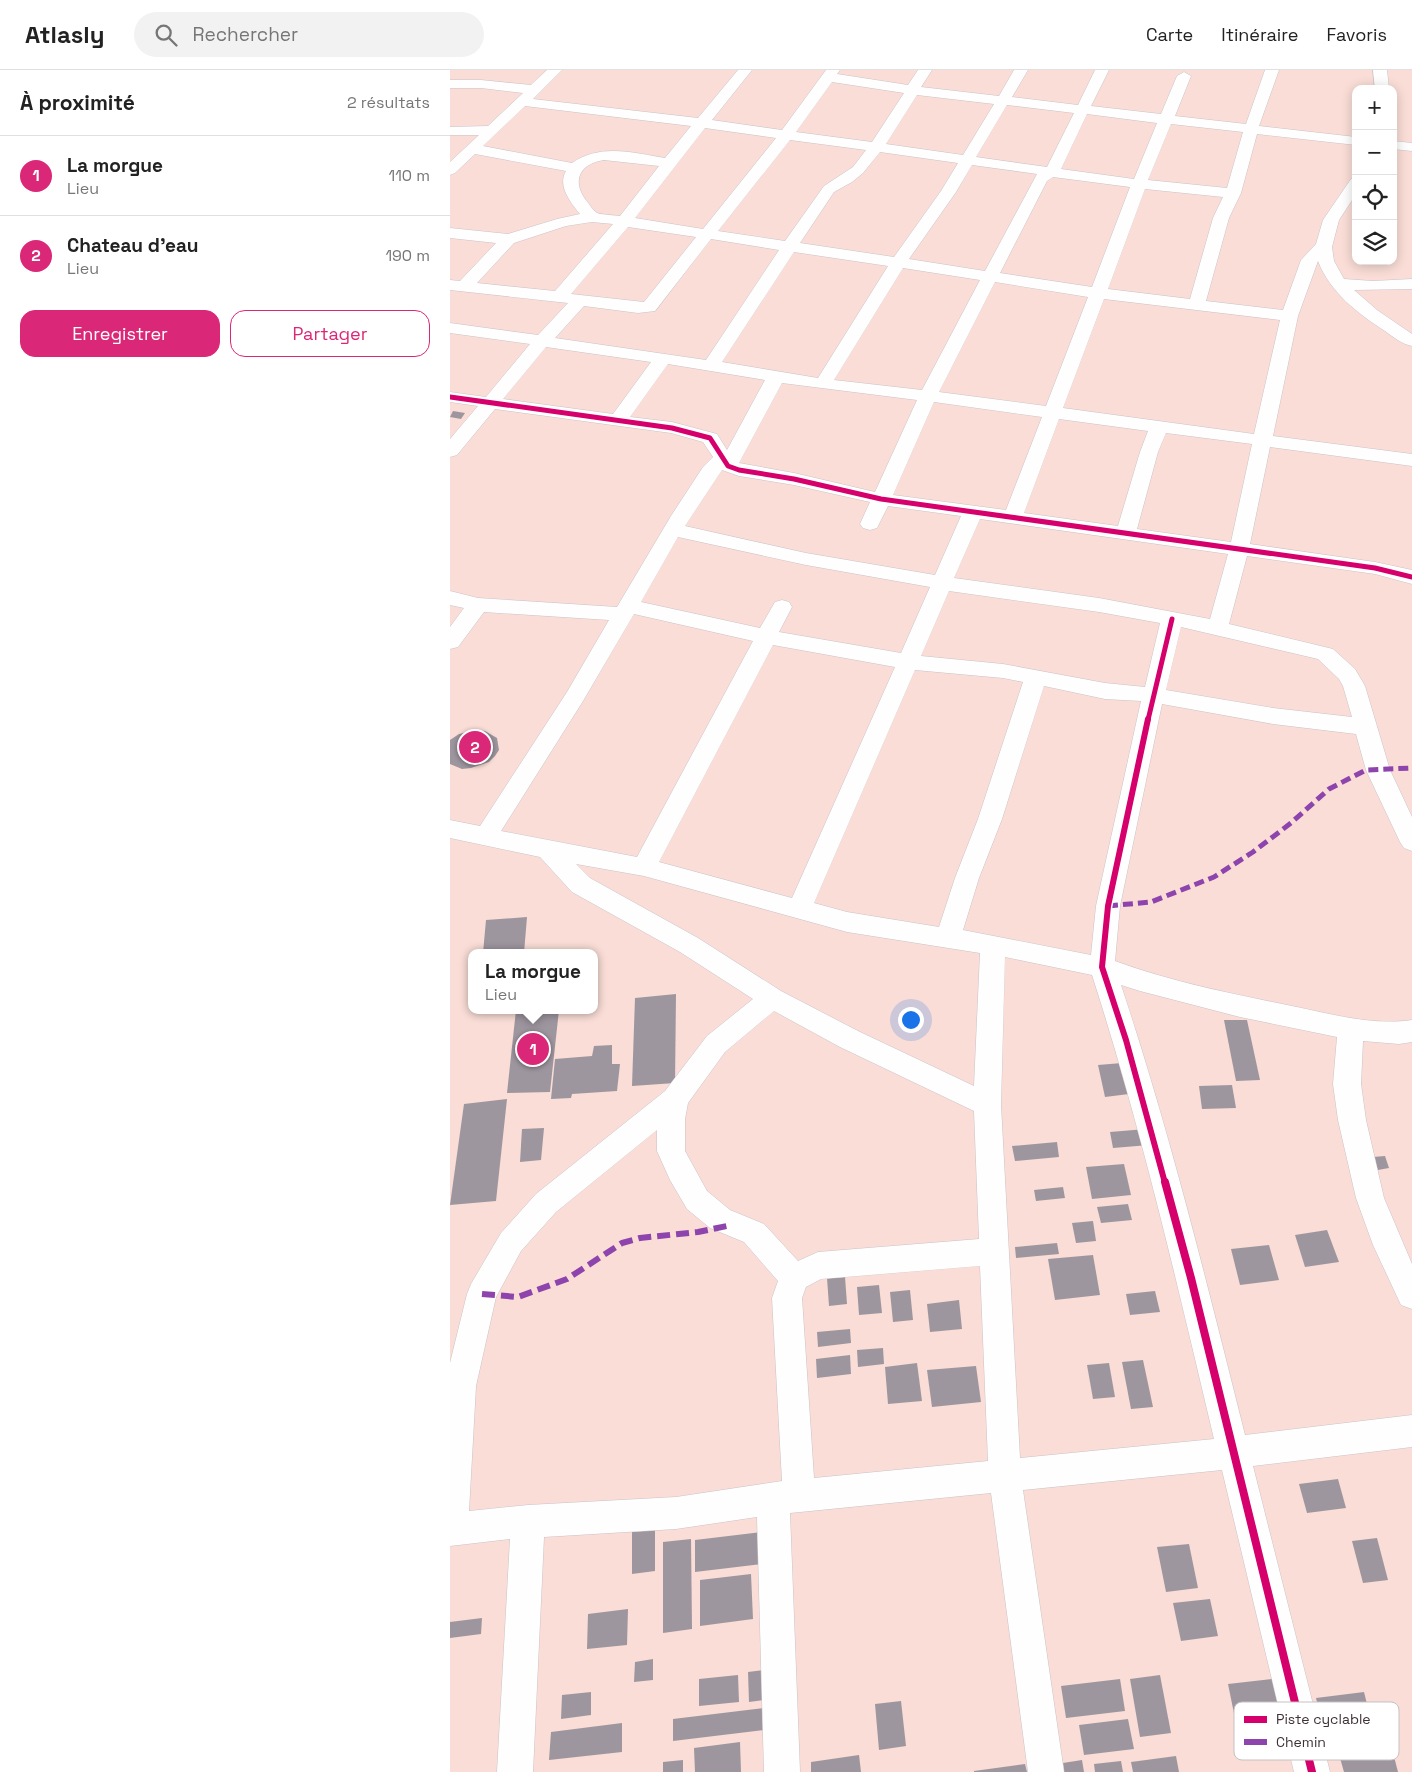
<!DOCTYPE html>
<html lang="fr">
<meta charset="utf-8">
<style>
:root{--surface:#fff;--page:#f2f2f2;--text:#222;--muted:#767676;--line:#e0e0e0;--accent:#db2777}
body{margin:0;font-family:"Space Grotesk",sans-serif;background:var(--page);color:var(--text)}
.controls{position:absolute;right:15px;top:15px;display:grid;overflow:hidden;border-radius:10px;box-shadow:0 2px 12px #0003}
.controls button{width:45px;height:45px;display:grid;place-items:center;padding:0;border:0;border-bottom:1px solid var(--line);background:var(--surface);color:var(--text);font:25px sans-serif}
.you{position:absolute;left:460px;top:949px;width:18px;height:18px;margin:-12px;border:4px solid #fff;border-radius:50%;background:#1a73e8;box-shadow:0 0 0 8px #1a73e833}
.badge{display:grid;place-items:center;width:32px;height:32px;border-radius:50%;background:var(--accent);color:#fff;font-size:16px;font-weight:700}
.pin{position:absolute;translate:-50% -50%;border:2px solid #fff;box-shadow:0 1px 5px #0006}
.popup{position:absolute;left:18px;top:879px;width:130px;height:65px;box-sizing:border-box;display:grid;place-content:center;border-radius:10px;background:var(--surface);filter:drop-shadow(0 1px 4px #0005);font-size:16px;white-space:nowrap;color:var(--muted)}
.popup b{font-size:19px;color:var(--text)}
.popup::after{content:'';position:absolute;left:50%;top:100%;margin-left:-10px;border:10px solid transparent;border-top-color:var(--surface)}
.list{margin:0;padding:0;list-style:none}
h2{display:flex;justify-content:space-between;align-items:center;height:65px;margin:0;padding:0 20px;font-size:21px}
h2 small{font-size:16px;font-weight:400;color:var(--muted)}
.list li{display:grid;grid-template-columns:32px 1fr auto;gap:15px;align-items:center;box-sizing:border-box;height:80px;padding:0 20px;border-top:1px solid var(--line)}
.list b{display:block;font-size:19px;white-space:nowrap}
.list p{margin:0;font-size:16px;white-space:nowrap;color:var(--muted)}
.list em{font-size:16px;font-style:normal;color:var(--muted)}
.actions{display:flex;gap:10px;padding:15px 20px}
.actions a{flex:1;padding:11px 0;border:1px solid var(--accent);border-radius:15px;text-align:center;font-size:18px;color:var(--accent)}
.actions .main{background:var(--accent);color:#fff}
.icon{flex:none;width:28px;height:28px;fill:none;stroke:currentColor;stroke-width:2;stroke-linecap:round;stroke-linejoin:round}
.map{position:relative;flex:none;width:962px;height:1702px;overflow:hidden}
header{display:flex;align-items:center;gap:30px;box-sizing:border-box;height:70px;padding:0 25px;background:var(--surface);border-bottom:1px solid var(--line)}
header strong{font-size:24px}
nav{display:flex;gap:28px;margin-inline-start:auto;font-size:18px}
.search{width:350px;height:45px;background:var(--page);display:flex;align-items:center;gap:12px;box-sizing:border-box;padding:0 18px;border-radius:28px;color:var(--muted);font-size:19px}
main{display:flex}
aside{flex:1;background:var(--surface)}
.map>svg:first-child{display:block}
.green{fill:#f9ddd6;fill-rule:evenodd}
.building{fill:#9e969f}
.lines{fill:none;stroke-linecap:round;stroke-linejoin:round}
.minor-casing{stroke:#cbc3c8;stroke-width:1}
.minor{fill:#fefefe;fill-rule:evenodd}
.quiet-far1{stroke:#8e44ad;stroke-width:5;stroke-dasharray:10 5;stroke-linecap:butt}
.quiet{stroke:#8e44ad;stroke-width:6;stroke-dasharray:13 6;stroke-linecap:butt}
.cycleway-far2-casing{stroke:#fff;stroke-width:8}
.cycleway-far1-casing{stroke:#fff;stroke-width:9}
.cycleway-casing{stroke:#fff;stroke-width:11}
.cycleway-far2{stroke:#d6006c;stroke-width:5}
.cycleway-far1{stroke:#d6006c;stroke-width:6}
.cycleway{stroke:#d6006c;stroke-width:8}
.key{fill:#fff;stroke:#c5c1c3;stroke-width:1}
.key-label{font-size:14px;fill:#3e3138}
</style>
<header>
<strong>Atlasly</strong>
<div class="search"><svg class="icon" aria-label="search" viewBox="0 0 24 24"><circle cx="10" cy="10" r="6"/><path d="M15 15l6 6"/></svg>Rechercher</div>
<nav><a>Carte</a><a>Itinéraire</a><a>Favoris</a></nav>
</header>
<main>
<aside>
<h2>À proximité<small>2 résultats</small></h2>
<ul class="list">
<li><span class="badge">1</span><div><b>La morgue</b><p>Lieu</p></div><em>110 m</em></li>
<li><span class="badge">2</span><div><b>Chateau d'eau</b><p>Lieu</p></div><em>190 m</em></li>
</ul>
<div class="actions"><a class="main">Enregistrer</a><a>Partager</a></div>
</aside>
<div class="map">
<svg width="962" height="1702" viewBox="0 0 962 1702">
<rect width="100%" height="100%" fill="#faf6f8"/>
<!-- green -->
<path class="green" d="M0,0H962V1702H0ZM906,19H943V191H906ZM22,883H144V940H22Z"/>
<!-- building -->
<g class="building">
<polygon points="3,341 15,343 11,349 0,347"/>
<polygon points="26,660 35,661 47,668 49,680 45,686 39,692 21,698 12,699 0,694 0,670 9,664"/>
<polygon points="77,847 74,883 33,883 36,850"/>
<polygon points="226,924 225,1013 182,1016 185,928"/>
<polygon points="66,940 109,940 100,1022 57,1023"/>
<polygon points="774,950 797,950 810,1010 786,1011"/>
<polygon points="162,975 162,994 170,994 167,1021 122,1024 121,1028 101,1029 105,989 142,986 144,976"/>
<polygon points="672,993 679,1024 655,1027 648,995"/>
<polygon points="782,1015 786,1038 752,1039 749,1016"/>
<polygon points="57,1029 46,1131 0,1135 14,1034"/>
<polygon points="94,1058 91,1090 70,1092 72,1059"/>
<polygon points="696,1059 699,1075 663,1078 660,1062"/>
<polygon points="607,1072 609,1087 565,1091 562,1076"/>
<polygon points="935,1086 939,1098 928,1100 923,1087"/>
<polygon points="674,1094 681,1125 642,1129 636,1097"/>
<polygon points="613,1117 615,1128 586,1131 584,1120"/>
<polygon points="678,1134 682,1150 651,1153 647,1137"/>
<polygon points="643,1151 646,1171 626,1173 622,1153"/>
<polygon points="877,1160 889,1192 855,1197 845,1165"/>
<polygon points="607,1173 609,1184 566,1188 565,1177"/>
<polygon points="819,1175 829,1210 790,1215 781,1179"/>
<polygon points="643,1185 650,1225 605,1230 598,1189"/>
<polygon points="395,1207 397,1234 379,1236 377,1208"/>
<polygon points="429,1215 432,1243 409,1245 407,1217"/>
<polygon points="460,1220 463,1250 443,1252 440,1222"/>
<polygon points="705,1221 710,1242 680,1245 676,1224"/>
<polygon points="509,1230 512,1259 480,1262 477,1234"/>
<polygon points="400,1259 401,1273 368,1277 367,1262"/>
<polygon points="433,1278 434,1294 408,1297 407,1280"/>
<polygon points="400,1285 401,1304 367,1308 366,1289"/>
<polygon points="693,1290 703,1337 681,1339 672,1292"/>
<polygon points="467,1293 472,1331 438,1334 435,1297"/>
<polygon points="659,1293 665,1327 643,1329 637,1295"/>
<polygon points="526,1296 531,1332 482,1337 477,1300"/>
<polygon points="888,1409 896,1438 857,1443 849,1414"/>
<polygon points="205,1460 205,1501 182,1504 182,1462"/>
<polygon points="320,1461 321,1493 245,1502 245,1470"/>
<polygon points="927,1468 938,1510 913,1513 902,1471"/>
<polygon points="241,1469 242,1559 213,1563 213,1472"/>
<polygon points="739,1474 748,1518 716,1522 707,1477"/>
<polygon points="301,1504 303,1549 250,1556 250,1510"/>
<polygon points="760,1529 768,1566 731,1571 723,1533"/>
<polygon points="178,1539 177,1575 137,1579 138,1544"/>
<polygon points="32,1548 31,1564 0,1568 0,1552"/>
<polygon points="203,1589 203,1610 184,1612 185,1592"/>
<polygon points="321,1599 322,1629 299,1632 298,1602"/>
<polygon points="288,1605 289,1632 249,1636 249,1609"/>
<polygon points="710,1605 721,1663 690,1667 680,1609"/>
<polygon points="830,1608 842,1661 789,1668 778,1614"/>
<polygon points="670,1609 675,1641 616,1648 611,1616"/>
<polygon points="141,1622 141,1645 111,1649 112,1625"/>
<polygon points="914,1622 923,1658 875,1664 866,1628"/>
<polygon points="451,1631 456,1676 429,1680 425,1634"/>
<polygon points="323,1637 323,1659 223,1671 223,1649"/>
<polygon points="678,1649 684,1679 634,1685 629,1655"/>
<polygon points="172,1653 172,1682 99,1690 101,1662"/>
<polygon points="290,1672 291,1702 245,1702 244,1678"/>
<polygon points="941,1675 948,1702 894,1702 888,1681"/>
<polygon points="409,1685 411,1702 361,1702 361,1692"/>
<polygon points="726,1686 729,1702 683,1702 681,1692"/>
<polygon points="233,1690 233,1702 213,1702 213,1692"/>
<polygon points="632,1690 634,1702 614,1702 613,1693"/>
<polygon points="671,1691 673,1702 645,1702 644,1694"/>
<polygon points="575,1694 577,1702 524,1702 524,1701"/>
</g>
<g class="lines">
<!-- minor casing -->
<g class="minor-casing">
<g id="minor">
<path d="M97,0H112L83,29L248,48L288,0H302L262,50L332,60L376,0H390L387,4L458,15L468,0H482L471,17L549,26L564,0H578L562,27L628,35L645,0H659L641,36L711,44L727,6L734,2L741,6L725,46L796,54L815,0H829L809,56L906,67V75L807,64L791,123L779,148L756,231L833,240L851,190L866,174L873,150L901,109L906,107V124L889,150L882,177L884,191L894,209L923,211L962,209V219L904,220L927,240L962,264V276C952,274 943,267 935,261C907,243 880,222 868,191L848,246L823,366L962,384V396L820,377L800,474L925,492L962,500V514L925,504L797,486L779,554L883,579L905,599L915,616L940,700L962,747V781L954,778L950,772L916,700L906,664L823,654L712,634L670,836L665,891C722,912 783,924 842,936C881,944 923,956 962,950V972L949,974L913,971L911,1014L916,1050L934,1128L962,1194V1239L951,1235L923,1175L906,1128L888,1050L883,1014L887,967L790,947L690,921L671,915C720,1062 757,1214 795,1365L962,1345V1377L803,1396L880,1702H844L772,1400L573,1420L614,1702H578L541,1423L340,1443L350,1702H314L307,1447L226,1459L94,1467L83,1702H47L60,1469L0,1476V1293L17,1224L21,1214L51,1163L86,1124L215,1021L257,966L303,929L230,882L122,822L90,787L0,768V750L30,756L117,622L159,550L34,542L8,577L0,579V557L14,538L0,535V521L28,528L167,537L221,446L253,397L263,387L253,372L221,363L45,339L7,385L0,387V369L28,336L0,332V322L36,327L80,274L0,263V253L88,265L118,233L0,220V210L10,211L46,173L0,168V158L58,164L107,149L130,144C121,133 107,116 116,101L25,84L5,103L0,105V92L29,65H0V57L38,56L73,23L31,18H0V10H31L81,15ZM382,12L454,23L422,72L346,62ZM467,25L544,34L513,85L436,74ZM557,35L624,43L597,97L526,87ZM75,36L241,56L215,88C184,83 151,73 122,93L33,76ZM637,44L707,53L684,109L611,99ZM721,54L793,62L777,118L698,110ZM255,58L326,68L253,159L185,148ZM340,70L416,80L403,97L374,116L335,171L268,161ZM430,82L508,93L491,121L444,187L350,173L384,122L402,112L413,103ZM154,90L209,96L170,146C164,145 153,145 147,143C144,141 141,137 139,134C121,114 127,94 154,90ZM522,95L587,104L535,201L459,189L506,122ZM603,107L680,117L642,217L550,203L597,111ZM695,119L773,127L763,148L740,229L658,219ZM142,152L163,154L105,221L27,213L64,173L116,156ZM178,157L246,167L194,232L121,224ZM261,169L329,180L256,290L105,268L134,236L188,243L205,241ZM344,182L438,196L368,308L272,292ZM453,198L530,210L472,320L384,310ZM545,212L638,227L596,336L489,322ZM654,229L830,250L804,364L613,338ZM96,277L201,292L163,344L53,329ZM218,294L315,310L277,380L267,364L222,352L180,347ZM332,313L467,330L425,422L344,403L289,393ZM484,332L592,347L556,440L443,425ZM609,349L698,361L690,382L668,456L574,443ZM716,363L802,374L781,472L687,459L708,382ZM272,400L289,406L344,415L420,432L410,454L413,458L420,460L427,458L438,436L511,446L485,505L356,483L235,456ZM530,449L778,484L760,549L649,528L504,508ZM228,467L356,495L480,517L451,583L329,562L342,537L339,532L332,530L325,532L310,558L191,532ZM499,521L649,542L710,553L695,617L655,613L553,594L471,586ZM184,544L303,571L187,787L51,761L133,631ZM731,557L868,589L889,609L893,616L902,647L823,638L716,620ZM323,575L445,597L342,828L209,792ZM465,600L553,608L573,612L528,749L505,808L489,857L397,842L364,833ZM594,616L655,629L691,631L646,836L641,885L513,860L529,808L552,749ZM126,794L194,806L397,862L530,883L524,1016L408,961L331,921L248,868L140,808ZM555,887L642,905C691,1057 727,1213 764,1369L570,1388L551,1035ZM324,941L390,977L524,1041L529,1169L368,1182L348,1191L314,1154L280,1140L257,1121L235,1081V1049L238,1033L275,982ZM207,1060V1081L220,1110L237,1139L260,1158L294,1172L328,1211L322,1228L332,1411L226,1427L78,1435L19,1441L26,1316L46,1227L71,1181L106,1142ZM530,1196L538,1391L364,1408L352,1228L356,1217L371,1209Z"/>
<polygon points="923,0 937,0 939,19 925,19"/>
<polygon points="943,71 962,73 962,81 943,79"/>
</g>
</g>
<!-- minor -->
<use href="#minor" class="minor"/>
<!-- quiet-far1 -->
<polyline class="quiet-far1" points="658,836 701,832 764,807 803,782 841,753 879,719 916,700 962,698"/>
<!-- quiet -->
<polyline class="quiet" points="32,1224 68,1227 117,1209 172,1173 190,1168 248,1162 282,1155"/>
<!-- cycleway-far2 casing -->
<g class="cycleway-far2-casing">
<g id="cycleway-far2">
<polyline points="0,327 222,358 260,368 278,396 289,400 344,409 431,429 925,498 962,507"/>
<polyline points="698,650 722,549"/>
</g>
</g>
<!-- cycleway-far1 casing -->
<g class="cycleway-far1-casing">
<polyline id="cycleway-far1" points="698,649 658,836 652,897 676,970 715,1113"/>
</g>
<!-- cycleway casing -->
<g class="cycleway-casing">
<polyline id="cycleway" points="715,1112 741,1208 862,1702"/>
</g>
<!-- cycleway-far2 -->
<use href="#cycleway-far2" class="cycleway-far2"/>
<!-- cycleway-far1 -->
<use href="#cycleway-far1" class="cycleway-far1"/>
<!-- cycleway -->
<use href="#cycleway" class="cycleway"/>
</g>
<!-- legend -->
<rect x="784" y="1632" width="165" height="58" rx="8" class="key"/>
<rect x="794" y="1646" width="23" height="7" fill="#d6006c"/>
<rect x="794" y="1669" width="23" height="6" fill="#8e44ad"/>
<g class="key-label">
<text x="826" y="1654">Piste cyclable</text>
<text x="826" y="1677">Chemin</text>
</g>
</svg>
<div class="controls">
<button>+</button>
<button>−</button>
<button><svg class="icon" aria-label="locate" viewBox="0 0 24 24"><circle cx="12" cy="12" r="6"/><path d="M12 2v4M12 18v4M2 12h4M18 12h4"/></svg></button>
<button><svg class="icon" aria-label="layers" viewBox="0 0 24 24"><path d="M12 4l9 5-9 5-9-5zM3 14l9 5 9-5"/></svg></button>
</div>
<div class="you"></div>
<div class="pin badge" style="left:83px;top:979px">1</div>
<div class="popup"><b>La morgue</b>Lieu</div>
<div class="pin badge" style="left:25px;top:677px">2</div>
</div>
</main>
